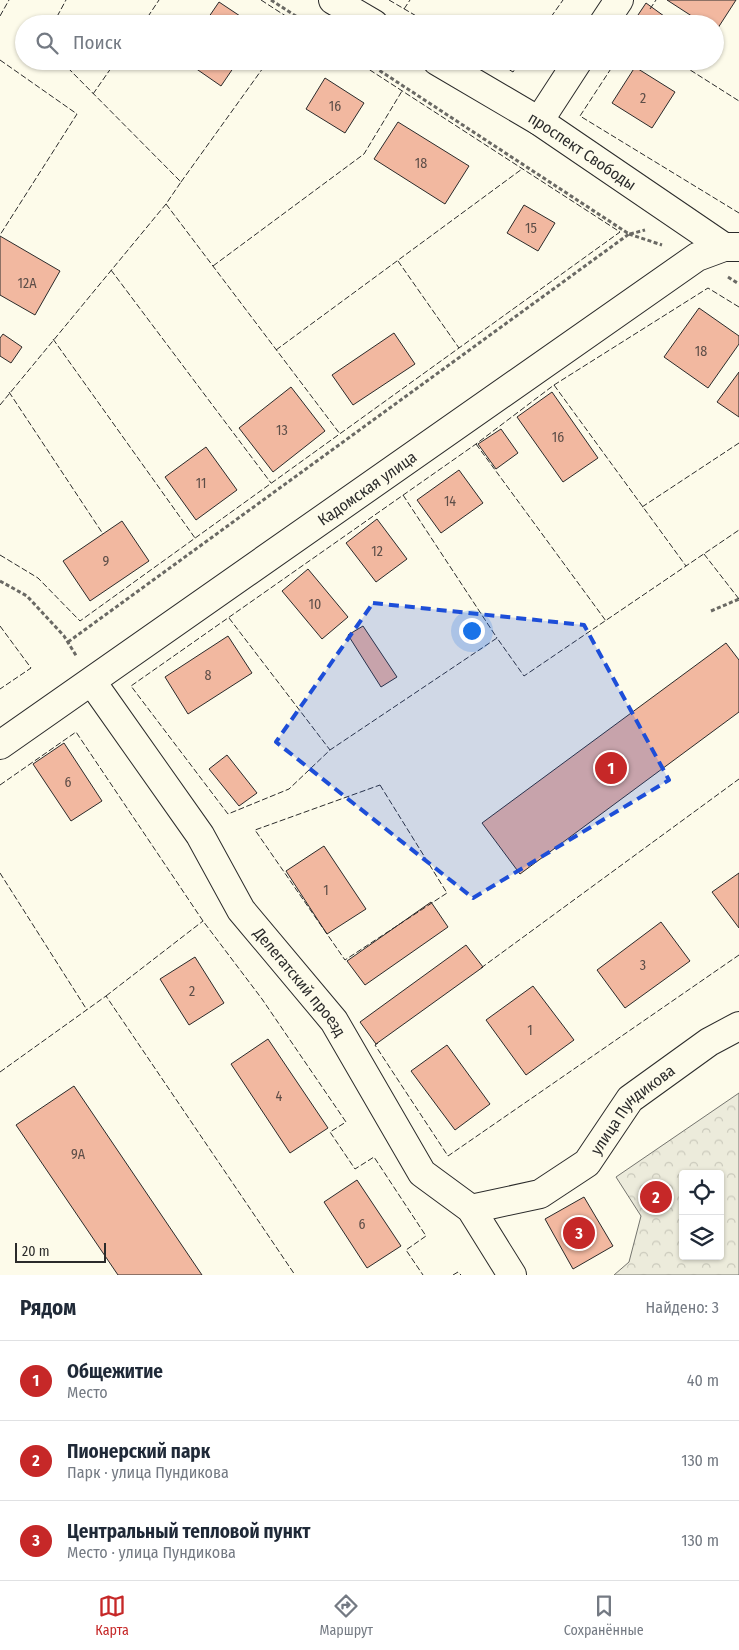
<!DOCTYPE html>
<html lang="ru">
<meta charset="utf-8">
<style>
:root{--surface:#fff;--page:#f6f6f7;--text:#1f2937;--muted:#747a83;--line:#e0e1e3;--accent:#c62828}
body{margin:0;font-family:"Fira Sans Condensed",sans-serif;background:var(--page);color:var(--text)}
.controls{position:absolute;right:15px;bottom:15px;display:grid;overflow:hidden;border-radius:5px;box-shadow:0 1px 4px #0004}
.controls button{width:45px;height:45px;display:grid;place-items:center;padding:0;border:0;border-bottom:1px solid var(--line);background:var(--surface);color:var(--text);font:25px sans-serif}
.scale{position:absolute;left:15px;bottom:12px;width:91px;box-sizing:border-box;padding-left:5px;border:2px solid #2b2b2b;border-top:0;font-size:14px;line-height:18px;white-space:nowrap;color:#2b2b2b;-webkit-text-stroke:4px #fdfbea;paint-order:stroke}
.you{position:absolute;left:471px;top:630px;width:18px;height:18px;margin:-12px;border:4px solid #fff;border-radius:50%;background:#1a73e8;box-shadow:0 0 0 8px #1a73e833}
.badge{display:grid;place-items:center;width:32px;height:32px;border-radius:50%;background:var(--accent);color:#fff;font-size:16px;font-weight:700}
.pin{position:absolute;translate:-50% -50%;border:2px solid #fff;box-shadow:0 1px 5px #0006}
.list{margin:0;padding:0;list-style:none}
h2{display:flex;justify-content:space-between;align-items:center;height:65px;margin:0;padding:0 20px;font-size:21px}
h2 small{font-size:16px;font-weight:400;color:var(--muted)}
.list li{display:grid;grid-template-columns:32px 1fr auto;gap:15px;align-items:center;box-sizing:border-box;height:80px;padding:0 20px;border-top:1px solid var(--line)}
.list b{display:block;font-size:19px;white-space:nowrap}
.list p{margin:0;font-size:16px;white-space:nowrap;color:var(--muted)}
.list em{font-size:16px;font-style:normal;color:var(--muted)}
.icon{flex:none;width:28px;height:28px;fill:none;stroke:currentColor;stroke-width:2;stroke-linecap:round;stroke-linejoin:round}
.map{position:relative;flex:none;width:739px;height:1275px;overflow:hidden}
.search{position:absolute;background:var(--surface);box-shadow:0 1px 4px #0004;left:15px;right:15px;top:15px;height:55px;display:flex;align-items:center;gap:12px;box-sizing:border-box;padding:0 18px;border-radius:28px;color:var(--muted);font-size:19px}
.sheet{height:305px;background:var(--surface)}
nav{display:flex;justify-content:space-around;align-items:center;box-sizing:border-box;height:70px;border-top:1px solid var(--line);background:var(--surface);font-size:14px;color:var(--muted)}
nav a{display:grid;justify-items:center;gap:2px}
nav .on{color:var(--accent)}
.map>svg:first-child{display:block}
.park{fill:url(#park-crowns);stroke:#74746e;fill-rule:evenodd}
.building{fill:#f2b8a0;stroke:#2b2b2b}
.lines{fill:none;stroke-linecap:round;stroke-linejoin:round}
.street-casing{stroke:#2b2b2b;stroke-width:30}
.secondary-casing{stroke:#2b2b2b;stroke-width:30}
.path{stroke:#6a6964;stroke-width:3;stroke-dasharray:4 2.5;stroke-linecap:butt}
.street{stroke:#fdfbea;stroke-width:28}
.secondary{stroke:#fdfbea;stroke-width:28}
.fence{stroke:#2b2b2b;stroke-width:1;stroke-dasharray:6 2.5;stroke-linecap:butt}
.marked{fill:#1d4ed8;fill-opacity:0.2;stroke:#1d4ed8;stroke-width:4;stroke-dasharray:10 6;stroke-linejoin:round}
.labels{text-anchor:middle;stroke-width:4;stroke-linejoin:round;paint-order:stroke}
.number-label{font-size:14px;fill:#5d4e48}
.street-label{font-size:16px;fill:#2b2b2b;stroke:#fdfbea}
</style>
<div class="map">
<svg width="739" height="1275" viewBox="0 0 739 1275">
<defs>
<pattern id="park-crowns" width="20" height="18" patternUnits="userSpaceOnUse" patternTransform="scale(1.25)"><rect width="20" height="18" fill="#ecebdb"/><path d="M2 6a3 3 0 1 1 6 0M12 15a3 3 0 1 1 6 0" fill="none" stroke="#cbcabc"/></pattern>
</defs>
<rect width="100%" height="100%" fill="#fdfbea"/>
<!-- park -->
<path class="park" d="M739,1093V1275H614L629,1262L641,1216L616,1177ZM683,1174H720V1256H683Z"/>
<!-- building -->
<g class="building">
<polygon points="667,0 736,0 716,31 715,24 704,24"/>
<polygon points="219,2 252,24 204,24"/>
<polygon points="646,3 675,24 632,24"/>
<polygon points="185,61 238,61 221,86"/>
<polygon points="635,67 675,92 652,128 612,103"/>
<polygon points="325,78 364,103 345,133 306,109"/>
<polygon points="398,122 469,166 445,204 374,159"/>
<polygon points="524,205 555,223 538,251 507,233"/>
<polygon points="0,236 60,271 35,315 0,295"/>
<polygon points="699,308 739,336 739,344 708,388 664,357"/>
<polygon points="394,333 415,364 353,405 332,375"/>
<polygon points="3,334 22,347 11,363 0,356 0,338"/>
<polygon points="739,372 739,417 717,402"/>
<polygon points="291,387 325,431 273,472 239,428"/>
<polygon points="552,392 598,458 563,482 517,417"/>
<polygon points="501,429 518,453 496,469 478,444"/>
<polygon points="206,447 237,490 196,520 165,477"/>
<polygon points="459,470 483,503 441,533 417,500"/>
<polygon points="377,519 407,559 376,582 346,543"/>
<polygon points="122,521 149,561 90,601 63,561"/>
<polygon points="308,569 348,617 322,639 282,591"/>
<polygon points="363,626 397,677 381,687 348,635"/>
<polygon points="228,636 252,673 188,714 165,677"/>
<polygon points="726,643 739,660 739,712 520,874 482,823"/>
<polygon points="64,743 102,801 71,821 33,764"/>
<polygon points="227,755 257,793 239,806 209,769"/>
<polygon points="324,846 366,909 327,934 286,871"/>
<polygon points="739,873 739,928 712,892"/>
<polygon points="431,902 448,927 365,985 347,961"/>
<polygon points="661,922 690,961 625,1008 597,970"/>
<polygon points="466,945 483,967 376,1044 360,1022"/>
<polygon points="195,957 224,1003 189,1025 160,979"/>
<polygon points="533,986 574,1040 526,1075 486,1020"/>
<polygon points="268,1039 328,1128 290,1153 231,1064"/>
<polygon points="447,1045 490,1104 455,1130 411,1071"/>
<polygon points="74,1086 139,1182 202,1275 118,1275 16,1125"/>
<polygon points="357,1180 401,1246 367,1268 324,1202"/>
<polygon points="584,1197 613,1246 573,1269 545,1219"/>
</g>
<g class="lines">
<!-- street casing -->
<g class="street-casing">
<g id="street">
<polyline points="603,24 619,0"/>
<polyline points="539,121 578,61"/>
<path id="s1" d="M92,682L200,835L241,910L334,1021L422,1173L471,1209L512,1275"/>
<path id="s2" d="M471,1209L540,1194L587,1163L630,1099L709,1042L739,1026"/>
</g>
</g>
<!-- secondary casing -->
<g class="secondary-casing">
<g id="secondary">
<polyline points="333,0 374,24"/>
<path id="s3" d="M437,61L539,121L724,247"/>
<path id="s4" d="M0,745L697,257L724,247H739"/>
</g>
</g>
<!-- path -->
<g class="path">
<polyline points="271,0 308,24"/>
<polyline points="629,234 662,245"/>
<polyline points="630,234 645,230"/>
<polyline points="728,277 739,284"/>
<polyline points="0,581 27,596 64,636 77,657"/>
<polyline points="711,611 739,599"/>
<polyline points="68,642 629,234 365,61"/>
</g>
<!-- street -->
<use href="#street" class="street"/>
<!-- secondary -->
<use href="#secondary" class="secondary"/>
<!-- fence -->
<g class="fence">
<polyline points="261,0 298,24"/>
<polyline points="389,0 430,24"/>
<polyline points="404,9 410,0"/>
<polyline points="650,9 656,0"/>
<polyline points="0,16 9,0"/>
<polyline points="53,24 66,0"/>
<polyline points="143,24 159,0"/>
<polyline points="546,24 563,0"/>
<polyline points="0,60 77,114 0,235"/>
<polyline points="495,61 513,72 520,61"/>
<polyline points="616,61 580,116 739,213"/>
<polyline points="676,61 739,101"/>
<polyline points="93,94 116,61"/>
<polyline points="181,182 268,61"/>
<polyline points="166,204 340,434"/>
<polyline points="398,261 459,348"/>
<polyline points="213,266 364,154 402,91"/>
<polyline points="111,270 271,483"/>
<polyline points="739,307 708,288 554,385 476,444 131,686 228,814 289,789 330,750 497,638 524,676 739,530"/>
<polyline points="53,339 195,538"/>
<polyline points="276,350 522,169"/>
<polyline points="554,385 686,566"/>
<polyline points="9,392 103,534"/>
<polyline points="0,405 166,204 181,182 61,61"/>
<polyline points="476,444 606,621"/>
<polyline points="403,495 497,638"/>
<polyline points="642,507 739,443"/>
<polyline points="704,554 739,599"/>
<polyline points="0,555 38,578 80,621 620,232 356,61"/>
<polyline points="229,618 330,750"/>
<polyline points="0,626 31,668 0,689"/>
<polyline points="0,785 76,732 203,921 262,999 346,1122 330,1132 355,1169 374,1157 426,1236 406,1250 423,1275"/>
<polygon points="380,785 447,893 345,960 255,830"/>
<polyline points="0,873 87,1010"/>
<polyline points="481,968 739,779"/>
<polyline points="106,996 203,921"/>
<polyline points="378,1043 375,1045 448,1156 739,955"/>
<polyline points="0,1072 106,996 295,1275"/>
<polyline points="453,1275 458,1272 461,1275"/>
</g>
</g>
<!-- marked area -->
<path class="marked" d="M373,603L584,625L669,780L473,898L276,742Z"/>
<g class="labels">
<!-- number labels -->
<g class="number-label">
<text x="643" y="103">2</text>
<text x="335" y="111">16</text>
<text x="421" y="168">18</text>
<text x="531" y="233">15</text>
<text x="27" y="288">12А</text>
<text x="701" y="356">18</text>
<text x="282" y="435">13</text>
<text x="558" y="442">16</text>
<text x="201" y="488">11</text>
<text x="450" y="506">14</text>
<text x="377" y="556">12</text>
<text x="106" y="566">9</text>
<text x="315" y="609">10</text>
<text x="208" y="680">8</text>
<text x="68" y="787">6</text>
<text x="326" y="895">1</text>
<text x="643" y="970">3</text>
<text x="192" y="996">2</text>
<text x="530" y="1035">1</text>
<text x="279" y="1101">4</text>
<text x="78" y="1159">9А</text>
<text x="362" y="1229">6</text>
</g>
<!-- street labels -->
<g class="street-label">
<text dy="6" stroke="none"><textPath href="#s3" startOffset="171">проспект Свободы</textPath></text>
<text dy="6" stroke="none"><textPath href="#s4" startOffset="448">Кадомская улица</textPath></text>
<text dy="6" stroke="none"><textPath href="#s1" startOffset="366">Делегатский проезд</textPath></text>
<text dy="6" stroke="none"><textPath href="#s2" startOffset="198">улица Пундикова</textPath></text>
</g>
</g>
</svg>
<div class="controls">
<button><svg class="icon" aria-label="locate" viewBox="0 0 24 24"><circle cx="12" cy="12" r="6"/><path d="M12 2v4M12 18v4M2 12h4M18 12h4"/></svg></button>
<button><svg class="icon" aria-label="layers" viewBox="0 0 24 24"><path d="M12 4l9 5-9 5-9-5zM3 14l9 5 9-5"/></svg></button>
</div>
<div class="scale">20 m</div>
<div class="you"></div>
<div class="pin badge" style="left:611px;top:768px">1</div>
<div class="pin badge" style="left:656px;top:1197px">2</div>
<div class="pin badge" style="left:579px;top:1233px">3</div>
<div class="search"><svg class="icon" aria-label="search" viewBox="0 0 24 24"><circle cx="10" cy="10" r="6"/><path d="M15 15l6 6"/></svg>Поиск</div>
</div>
<section class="sheet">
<h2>Рядом<small>Найдено: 3</small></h2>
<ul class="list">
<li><span class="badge">1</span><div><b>Общежитие</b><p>Место</p></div><em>40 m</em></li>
<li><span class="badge">2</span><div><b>Пионерский парк</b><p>Парк · улица Пундикова</p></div><em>130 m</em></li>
<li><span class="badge">3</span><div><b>Центральный тепловой пункт</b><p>Место · улица Пундикова</p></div><em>130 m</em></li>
</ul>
</section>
<nav>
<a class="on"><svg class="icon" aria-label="map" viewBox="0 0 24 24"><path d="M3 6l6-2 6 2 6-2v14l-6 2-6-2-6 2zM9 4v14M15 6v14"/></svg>Карта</a>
<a><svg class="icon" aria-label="directions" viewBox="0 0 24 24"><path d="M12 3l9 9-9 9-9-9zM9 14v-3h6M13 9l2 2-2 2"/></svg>Маршрут</a>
<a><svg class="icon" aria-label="saved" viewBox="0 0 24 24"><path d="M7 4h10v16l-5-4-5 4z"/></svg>Сохранённые</a>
</nav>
